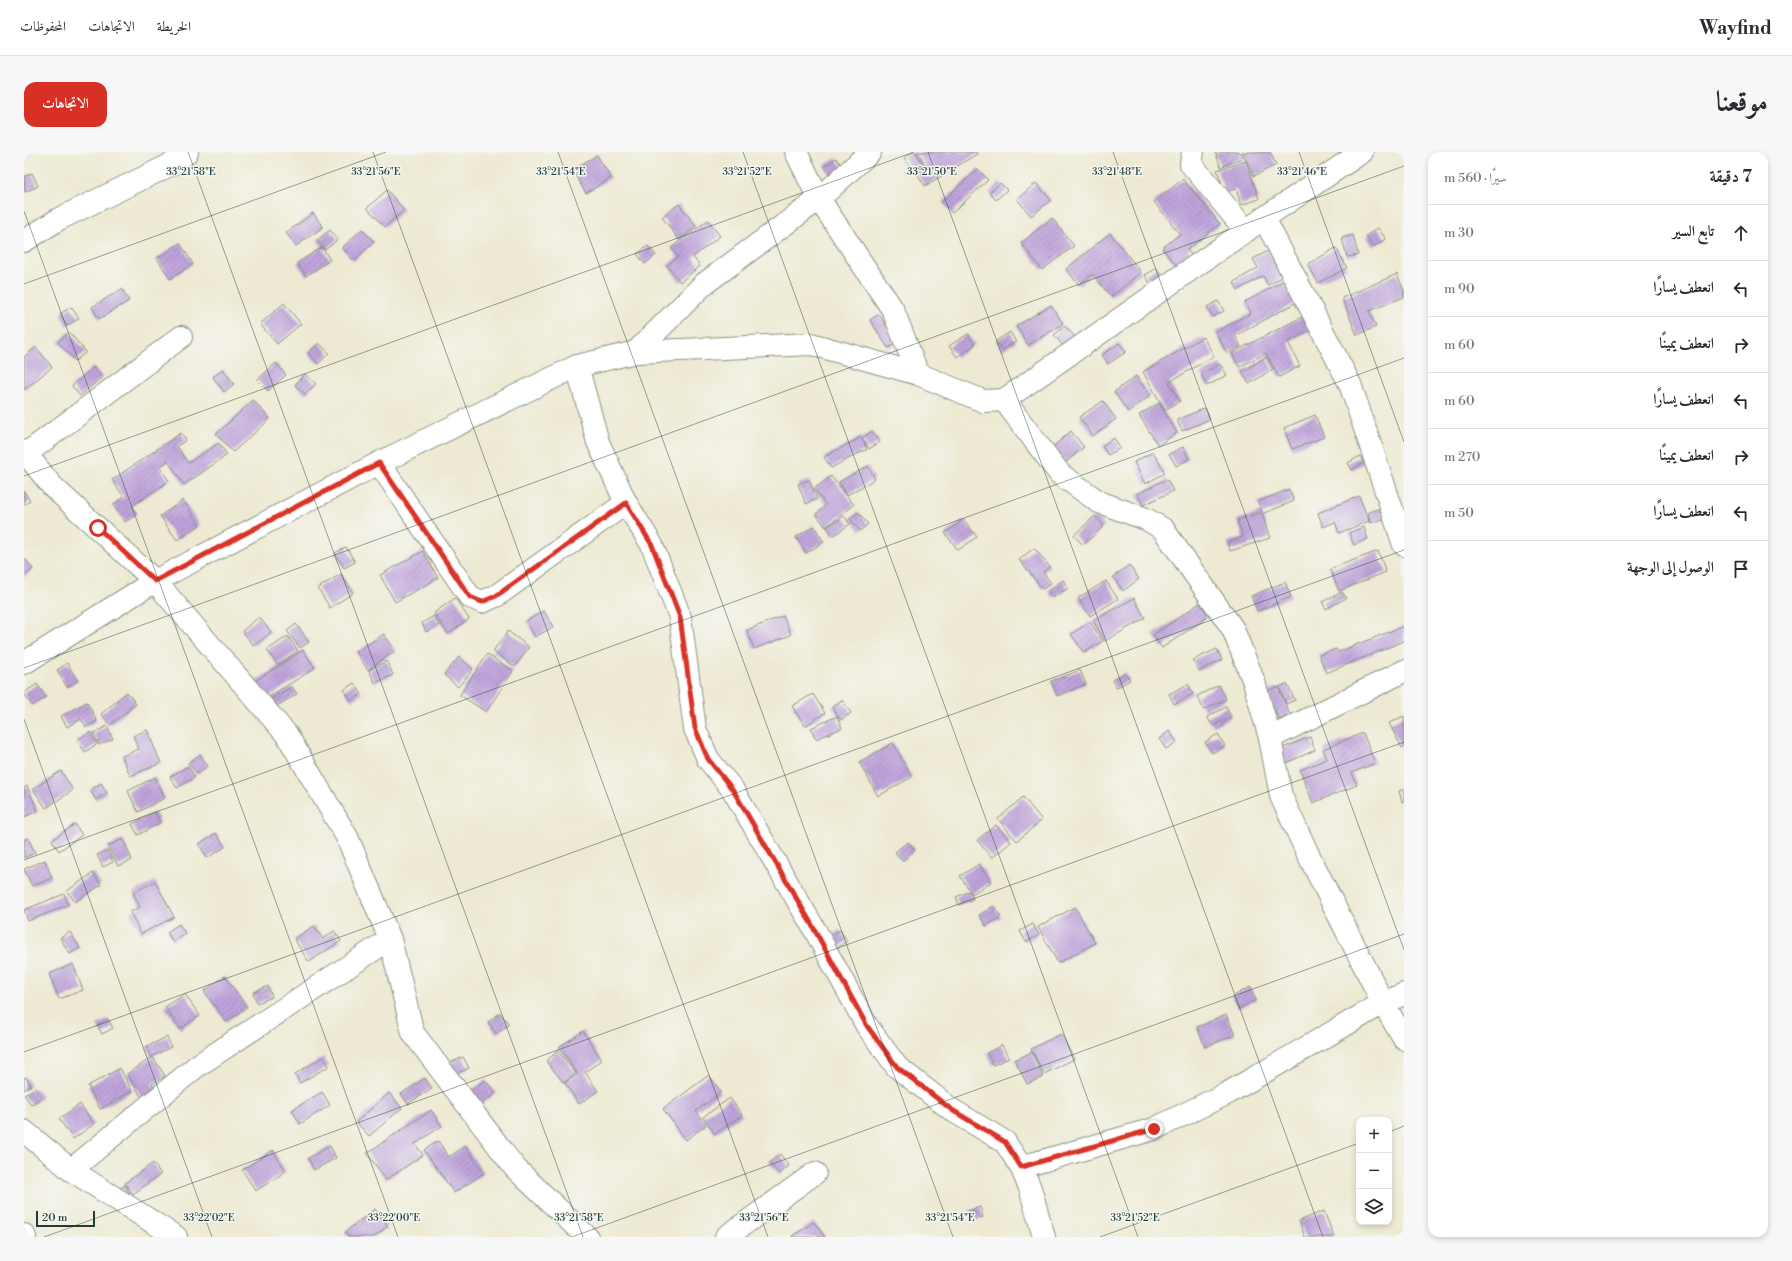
<!DOCTYPE html>
<html lang="ar">
<meta charset="utf-8">
<style>
:root{--surface:#fff;--page:#f7f7f7;--text:#2b2b33;--muted:#7c7c81;--line:#e1e1e2;--accent:#d93025}
body{margin:0;font-family:"Libre Bodoni",Amiri,serif;background:var(--page);color:var(--text);direction:rtl}
.controls{position:absolute;right:12px;bottom:12px;display:grid;overflow:hidden;border-radius:8px;box-shadow:0 2px 6px #0003}
.controls button{width:36px;height:36px;display:grid;place-items:center;padding:0;border:0;border-bottom:1px solid var(--line);background:var(--surface);color:var(--text);font:20px sans-serif}
.scale{position:absolute;left:12px;bottom:10px;width:59px;box-sizing:border-box;padding-left:4px;border:2px solid #1f3d34;border-top:0;font-size:11px;line-height:14px;white-space:nowrap;color:#1f3d34;-webkit-text-stroke:3px #f6f6f2;paint-order:stroke}
.stop{position:absolute;width:12px;height:12px;margin:-9px;border:3px solid #d93025;border-radius:50%;background:#fff}
.stop.end{background:#d93025;border-color:#fff;box-shadow:0 1px 4px #0008}
.list{margin:0;padding:0;list-style:none}
h2{display:flex;justify-content:space-between;align-items:center;height:52px;margin:0;padding:0 16px;font-size:17px}
h2 small{font-size:13px;font-weight:400;color:var(--muted)}
.list li{display:grid;grid-template-columns:26px 1fr auto;gap:12px;align-items:center;box-sizing:border-box;height:56px;padding:0 16px;border-top:1px solid var(--line)}
.list b{display:block;font-size:15px;white-space:nowrap}
.list em{font-size:13px;font-style:normal;color:var(--muted)}
.icon{flex:none;width:22px;height:22px;fill:none;stroke:currentColor;stroke-width:2;stroke-linecap:round;stroke-linejoin:round}
.map{position:relative;flex:none;width:1380px;height:1085px;overflow:hidden;direction:ltr;border-radius:12px}
header{display:flex;align-items:center;gap:24px;box-sizing:border-box;height:56px;padding:0 20px;background:var(--surface);border-bottom:1px solid var(--line)}
header strong{font-size:19px}
nav{display:flex;gap:22px;margin-inline-start:auto;font-size:14px}
.intro{display:flex;align-items:center;justify-content:space-between;box-sizing:border-box;height:96px;padding:0 24px}
h1{margin:0;font-size:28px}
.button{padding:10px 18px;border-radius:12px;background:var(--accent);color:#fff;font-size:14px;font-weight:700}
main{display:flex;gap:24px;padding:0 24px}
aside{flex:1;background:var(--surface);border-radius:12px;box-shadow:0 2px 6px #0003}
.map>svg:first-child{display:block}
.building{fill:url(#building-hatch)}
.lines{fill:none;stroke-linecap:round;stroke-linejoin:round}
.minor-casing{stroke:#869383;stroke-width:24}
.minor{stroke:#fff;stroke-width:22}
.route{stroke:#d93025;stroke-width:5}
.ticks{fill:none;stroke:#1f3d34;stroke-width:1;stroke-opacity:0.45}
.ticks-label{font-size:10px;text-anchor:middle;fill:#1f3d34;stroke:#f6f6f2;stroke-width:3;stroke-linejoin:round;paint-order:stroke}
</style>
<header>
<strong>Wayfind</strong>
<nav><a>الخريطة</a><a>الاتجاهات</a><a>المحفوظات</a></nav>
</header>
<div class="intro"><h1>موقعنا</h1><a class="button">الاتجاهات</a></div>
<main>
<aside>
<h2>7 دقيقة<small>سيرًا · 560 m</small></h2>
<ul class="list">
<li><svg class="icon" aria-label="ahead" viewBox="0 0 24 24"><path d="M12 20V5M6 11l6-6 6 6"/></svg><div><b>تابع السير</b></div><em>30 m</em></li>
<li><svg class="icon" aria-label="left" viewBox="0 0 24 24"><path d="M17 20v-9H6M10 6l-5 5 5 5"/></svg><div><b>انعطف يسارًا</b></div><em>90 m</em></li>
<li><svg class="icon" aria-label="right" viewBox="0 0 24 24"><path d="M7 20v-9h11M14 6l5 5-5 5"/></svg><div><b>انعطف يمينًا</b></div><em>60 m</em></li>
<li><svg class="icon" aria-label="left" viewBox="0 0 24 24"><path d="M17 20v-9H6M10 6l-5 5 5 5"/></svg><div><b>انعطف يسارًا</b></div><em>60 m</em></li>
<li><svg class="icon" aria-label="right" viewBox="0 0 24 24"><path d="M7 20v-9h11M14 6l5 5-5 5"/></svg><div><b>انعطف يمينًا</b></div><em>270 m</em></li>
<li><svg class="icon" aria-label="left" viewBox="0 0 24 24"><path d="M17 20v-9H6M10 6l-5 5 5 5"/></svg><div><b>انعطف يسارًا</b></div><em>50 m</em></li>
<li><svg class="icon" aria-label="arrive" viewBox="0 0 24 24"><path d="M6 21V4h12l-3 4 3 4H6"/></svg><div><b>الوصول إلى الوجهة</b></div></li>
</ul>
</aside>
<div class="map">
<svg width="1380" height="1085" viewBox="0 0 1380 1085">
<defs>
<pattern id="building-hatch" width="6" height="6" patternUnits="userSpaceOnUse"><rect width="6" height="6" fill="#bfa3dc"/><path d="M-1 1l2-2M0 6l6-6M5 7l2-2" fill="none" stroke="#9b86b3"/></pattern>
</defs>
<rect width="100%" height="100%" fill="#f6f6f2"/>
<filter id="ink" filterUnits="userSpaceOnUse"><feTurbulence type="fractalNoise" baseFrequency=".025" numOctaves="2"/><feDisplacementMap in="SourceGraphic" scale="8" xChannelSelector="R" yChannelSelector="G"/><feConvolveMatrix kernelMatrix="1 2 1 2 8 2 1 2 1" color-interpolation-filters="sRGB"/></filter>
<filter id="wash" filterUnits="userSpaceOnUse"><feTurbulence type="fractalNoise" baseFrequency=".012" numOctaves="4" result="noise"/><feDisplacementMap in="SourceGraphic" scale="16" xChannelSelector="R" yChannelSelector="G"/><feGaussianBlur stdDeviation="0.9" result="paint"/><feColorMatrix in="noise" values="0 0 0 0 0 0 0 0 0 0 0 0 0 0 0 0 0 1.4 0 .05"/><feComposite in="paint" operator="in"/></filter>
<g filter="url(#wash)">
<rect width="100%" height="100%" fill="#ede9d2"/>
<g id="blocks">
<!-- building -->
<g class="building">
<polygon points="889,0 891,0 899,12 889,19 880,6"/>
<polygon points="893,0 952,0 953,2 901,34 892,20 902,14"/>
<polygon points="1191,0 1216,0 1218,6 1197,15"/>
<polygon points="1218,0 1246,0 1252,13 1230,24"/>
<polygon points="573,3 587,26 562,41 548,18"/>
<polygon points="812,6 821,19 809,27 800,14"/>
<polygon points="1222,9 1235,47 1217,53 1212,37 1201,40 1193,18"/>
<polygon points="954,17 964,28 928,61 918,50"/>
<polygon points="8,21 14,34 1,40 0,25"/>
<polygon points="1159,27 1196,72 1163,98 1169,105 1155,117 1138,96 1156,82 1130,50"/>
<polygon points="976,31 983,38 972,48 965,41"/>
<polygon points="1012,31 1027,48 1007,64 993,47"/>
<polygon points="363,38 380,58 361,75 343,56"/>
<polygon points="655,52 672,74 655,88 638,65"/>
<polygon points="289,61 299,75 272,94 262,81"/>
<polygon points="1028,66 1050,94 1018,118 997,91"/>
<polygon points="684,68 696,84 669,105 676,114 656,130 643,113 654,105 647,96"/>
<polygon points="1354,76 1362,87 1349,95 1342,84"/>
<polygon points="338,77 350,90 330,109 318,96"/>
<polygon points="306,78 314,87 301,98 293,88"/>
<polygon points="1086,81 1117,120 1087,145 1068,122 1055,133 1042,117"/>
<polygon points="1329,83 1334,103 1323,105 1318,86"/>
<polygon points="156,91 169,112 146,127 133,106"/>
<polygon points="624,94 632,103 621,112 613,102"/>
<polygon points="298,95 306,108 282,124 273,111"/>
<polygon points="1312,96 1323,116 1294,131 1284,112"/>
<polygon points="1244,99 1258,125 1244,133 1239,124 1214,138 1210,130 1234,116 1229,107"/>
<polygon points="1133,116 1139,128 1128,134 1121,123"/>
<polygon points="1373,122 1380,139 1380,145 1345,159 1352,175 1333,183 1318,146"/>
<polygon points="1261,128 1273,150 1211,184 1217,194 1203,201 1191,180 1227,161 1221,150"/>
<polygon points="98,137 105,149 75,167 68,155"/>
<polygon points="1194,149 1200,159 1189,165 1183,155"/>
<polygon points="260,151 277,172 253,192 236,172"/>
<polygon points="1027,153 1039,172 1004,193 992,174"/>
<polygon points="47,155 55,166 43,174 36,162"/>
<polygon points="855,162 873,191 864,196 846,168"/>
<polygon points="1280,164 1287,178 1264,190 1276,214 1255,225 1242,201 1215,215 1208,201"/>
<polygon points="1041,174 1051,185 1040,195 1030,183"/>
<polygon points="45,180 62,200 51,209 34,190"/>
<polygon points="986,180 992,190 978,198 972,189"/>
<polygon points="944,182 951,193 933,205 925,194"/>
<polygon points="1179,185 1190,204 1145,230 1156,249 1141,258 1119,220"/>
<polygon points="295,191 305,201 294,212 284,201"/>
<polygon points="1095,191 1102,200 1084,212 1078,203"/>
<polygon points="12,195 28,215 0,238 0,205"/>
<polygon points="1242,205 1249,217 1225,232 1218,220"/>
<polygon points="252,211 262,223 244,239 233,228"/>
<polygon points="1196,212 1203,223 1183,234 1177,222"/>
<polygon points="69,215 78,225 56,244 48,234"/>
<polygon points="199,217 210,232 200,240 189,225"/>
<polygon points="281,222 292,232 281,242 271,233"/>
<polygon points="1112,224 1126,244 1104,260 1090,240"/>
<polygon points="229,248 246,267 209,300 192,282"/>
<polygon points="1079,249 1092,267 1069,284 1055,265"/>
<polygon points="1135,251 1153,281 1134,293 1115,263"/>
<polygon points="1181,256 1186,267 1158,279 1153,268"/>
<polygon points="1291,263 1300,285 1268,297 1260,276"/>
<polygon points="848,279 856,290 845,297 838,286"/>
<polygon points="1047,279 1060,295 1042,310 1029,295"/>
<polygon points="157,281 162,288 153,294 164,311 195,291 203,303 160,333 144,309 136,315 145,329 108,354 113,362 101,370 89,353 100,345 88,328"/>
<polygon points="837,285 843,297 807,316 800,305"/>
<polygon points="1090,286 1096,296 1084,303 1078,294"/>
<polygon points="1159,295 1165,307 1152,314 1145,302"/>
<polygon points="1129,300 1141,321 1121,332 1110,310"/>
<polygon points="1336,304 1340,311 1328,318 1324,311"/>
<polygon points="844,314 851,327 823,343 815,330"/>
<polygon points="807,324 830,353 802,375 792,362 802,353 790,337"/>
<polygon points="1143,327 1149,339 1119,353 1113,342"/>
<polygon points="785,328 793,347 782,352 774,332"/>
<polygon points="1265,337 1270,349 1238,362 1246,386 1206,399 1203,390 1219,385 1213,368 1238,360 1234,350"/>
<polygon points="0,339 6,349 0,353"/>
<polygon points="1335,344 1345,369 1315,381 1311,370 1299,375 1294,361"/>
<polygon points="159,348 176,373 153,388 136,364"/>
<polygon points="1358,356 1360,367 1346,371 1344,360"/>
<polygon points="834,360 844,372 836,379 826,367"/>
<polygon points="820,364 826,372 809,384 803,375"/>
<polygon points="1071,364 1080,374 1059,393 1050,383"/>
<polygon points="940,368 953,385 934,398 921,381"/>
<polygon points="790,374 800,390 782,401 772,385"/>
<polygon points="1340,375 1344,387 1330,393 1325,381"/>
<polygon points="322,395 331,410 320,416 311,401"/>
<polygon points="1010,396 1026,415 1019,420 1027,431 1019,437 995,408"/>
<polygon points="399,399 414,426 371,450 356,423"/>
<polygon points="1354,399 1362,420 1315,439 1306,417"/>
<polygon points="0,406 9,417 0,425"/>
<polygon points="1105,413 1115,427 1099,439 1089,425"/>
<polygon points="317,422 329,441 306,456 294,436"/>
<polygon points="1039,428 1044,436 1029,446 1024,439"/>
<polygon points="1082,429 1094,447 1066,464 1054,446"/>
<polygon points="1261,430 1267,445 1233,459 1227,444"/>
<polygon points="1318,440 1322,446 1302,457 1298,450"/>
<polygon points="431,446 445,467 424,482 410,461"/>
<polygon points="1110,446 1121,466 1081,489 1069,469"/>
<polygon points="1176,451 1185,464 1138,496 1129,483"/>
<polygon points="520,459 529,475 511,485 502,469"/>
<polygon points="410,464 415,473 402,480 398,471"/>
<polygon points="759,464 767,483 730,497 723,478"/>
<polygon points="235,465 247,480 230,494 218,479"/>
<polygon points="1066,470 1079,489 1060,501 1047,482"/>
<polygon points="272,472 285,490 276,496 263,479"/>
<polygon points="1380,474 1380,489 1302,521 1295,503 1312,497 1314,500"/>
<polygon points="484,479 505,495 491,515 469,499"/>
<polygon points="360,482 371,499 344,518 332,500"/>
<polygon points="264,484 274,499 253,513 243,498"/>
<polygon points="1193,497 1198,508 1175,519 1169,508"/>
<polygon points="279,498 291,516 243,546 231,529"/>
<polygon points="463,502 489,519 462,560 436,543"/>
<polygon points="435,505 449,517 434,535 420,523"/>
<polygon points="363,509 369,523 351,531 345,518"/>
<polygon points="43,511 54,529 43,535 33,518"/>
<polygon points="1056,518 1062,532 1033,544 1027,529"/>
<polygon points="1101,521 1106,528 1092,536 1088,528"/>
<polygon points="330,531 338,542 327,549 320,538"/>
<polygon points="13,532 22,545 8,554 0,541"/>
<polygon points="1164,532 1169,542 1150,552 1145,542"/>
<polygon points="1263,532 1271,548 1262,552 1255,535"/>
<polygon points="1195,533 1202,547 1180,558 1173,544"/>
<polygon points="268,535 273,542 249,556 244,548"/>
<polygon points="1254,535 1266,563 1255,568 1243,539"/>
<polygon points="103,540 112,552 86,573 77,562"/>
<polygon points="789,542 801,561 781,574 768,554"/>
<polygon points="818,548 827,561 817,568 808,555"/>
<polygon points="63,550 73,569 62,575 57,567 43,575 37,564"/>
<polygon points="1202,555 1207,565 1189,574 1183,565"/>
<polygon points="813,564 818,576 792,587 787,576"/>
<polygon points="1380,564 1380,595 1378,596 1365,571"/>
<polygon points="83,574 89,587 75,593 70,581"/>
<polygon points="123,578 137,611 106,624 98,604 115,597 109,584"/>
<polygon points="1145,579 1153,590 1142,597 1135,587"/>
<polygon points="66,580 73,592 61,600 53,588"/>
<polygon points="1339,581 1351,611 1328,621 1333,633 1289,651 1276,618 1303,607 1299,597"/>
<polygon points="1194,582 1201,594 1188,601 1181,590"/>
<polygon points="1286,585 1291,598 1262,611 1256,597"/>
<polygon points="869,591 888,625 854,644 835,610"/>
<polygon points="176,602 184,614 173,622 164,611"/>
<polygon points="164,614 171,625 153,636 146,625"/>
<polygon points="37,619 49,638 22,656 9,637"/>
<polygon points="131,625 141,646 114,660 104,639"/>
<polygon points="77,631 83,641 72,648 66,638"/>
<polygon points="3,634 14,659 0,665 0,636"/>
<polygon points="1380,637 1380,649 1378,650 1375,639"/>
<polygon points="999,645 1018,668 993,689 974,667"/>
<polygon points="131,660 136,671 114,683 108,672"/>
<polygon points="51,672 58,683 35,699 28,688"/>
<polygon points="972,673 987,690 968,706 953,688"/>
<polygon points="192,681 201,695 183,706 175,692"/>
<polygon points="4,686 11,701 0,706 0,688"/>
<polygon points="99,687 108,708 94,714 84,694"/>
<polygon points="884,690 891,698 878,709 871,700"/>
<polygon points="84,698 89,710 79,715 73,703"/>
<polygon points="21,708 28,726 8,734 0,717"/>
<polygon points="955,712 967,730 948,742 936,724"/>
<polygon points="69,721 77,733 51,750 43,739"/>
<polygon points="131,729 150,765 117,782 106,760 116,755 109,741"/>
<polygon points="946,739 949,747 935,753 932,745"/>
<polygon points="40,742 44,753 4,769 0,758"/>
<polygon points="970,754 977,765 962,774 955,763"/>
<polygon points="1051,755 1071,791 1034,811 1014,775"/>
<polygon points="155,772 161,781 149,790 143,780"/>
<polygon points="1009,772 1015,783 1002,790 996,779"/>
<polygon points="290,774 299,787 310,779 317,789 285,810 270,787"/>
<polygon points="816,778 823,789 813,796 806,784"/>
<polygon points="46,780 56,796 46,802 36,786"/>
<polygon points="49,812 59,838 35,847 25,822"/>
<polygon points="201,824 223,855 202,870 180,839"/>
<polygon points="244,834 248,845 233,851 229,841"/>
<polygon points="1226,835 1232,848 1214,857 1208,845"/>
<polygon points="161,842 176,864 156,877 141,855"/>
<polygon points="476,861 485,872 472,882 464,870"/>
<polygon points="1202,863 1211,883 1181,895 1173,875"/>
<polygon points="84,867 89,876 78,882 73,873"/>
<polygon points="559,879 578,908 561,920 574,939 555,952 541,931 554,922 535,895"/>
<polygon points="1037,882 1050,907 1020,922 1007,897"/>
<polygon points="143,885 147,895 127,905 122,895"/>
<polygon points="978,893 985,906 969,913 963,901"/>
<polygon points="534,899 552,921 540,931 522,909"/>
<polygon points="1008,900 1019,925 1003,932 991,908"/>
<polygon points="129,905 141,924 128,932 134,940 120,949 103,922"/>
<polygon points="299,905 305,914 276,931 271,922"/>
<polygon points="439,905 445,916 432,922 426,911"/>
<polygon points="96,916 108,939 76,957 64,934"/>
<polygon points="685,923 697,940 672,959 682,973 662,988 639,957"/>
<polygon points="2,925 7,934 0,938 0,926"/>
<polygon points="401,926 408,936 384,952 377,942"/>
<polygon points="461,928 472,941 455,954 445,940"/>
<polygon points="11,936 18,945 8,953 0,943"/>
<polygon points="298,940 306,953 276,972 268,958"/>
<polygon points="365,941 378,956 345,984 332,970"/>
<polygon points="706,946 718,963 691,982 679,965"/>
<polygon points="56,952 70,972 49,987 35,967"/>
<polygon points="407,958 418,974 391,992 399,1003 362,1028 343,1001"/>
<polygon points="414,989 425,1005 441,994 460,1021 430,1041 400,998"/>
<polygon points="306,994 312,1006 290,1018 284,1006"/>
<polygon points="249,998 262,1019 232,1039 218,1018"/>
<polygon points="756,1002 765,1014 755,1022 745,1011"/>
<polygon points="129,1011 137,1022 109,1042 101,1031"/>
<polygon points="101,1033 108,1045 91,1039"/>
<polygon points="956,1055 959,1065 947,1069 944,1059"/>
<polygon points="351,1057 364,1074 350,1085 325,1085 321,1080"/>
<polygon points="1300,1059 1310,1085 1281,1085 1275,1069"/>
<polygon points="790,1070 801,1085 767,1085"/>
</g>
</g>
</g>
<g filter="url(#ink)">
<use href="#blocks" fill-opacity="0" stroke="#869383" stroke-width="1"/>
<g class="lines">
<!-- minor casing -->
<g class="minor-casing">
<g id="minor">
<polyline points="772,0 795,47 869,158 894,222"/>
<polyline points="1169,0 1167,12 1222,79"/>
<polyline points="1240,66 1326,232 1380,393"/>
<polyline points="0,89 35,67 152,10 163,0"/>
<polyline points="612,200 680,132 795,47 846,0"/>
<polyline points="553,214 574,290 602,351 628,393 656,465 671,577 684,607 709,638 788,773 843,874 873,915 928,958 981,990 997,1015 1006,1036 1020,1085"/>
<polyline points="980,248 1036,322 1075,350 1122,367 1139,377 1209,477 1230,530 1246,586 1257,644 1284,702 1359,851 1380,887"/>
<polyline points="0,299 28,334 131,429 263,583 323,685 366,787 389,881 491,1016 563,1085"/>
<polyline points="2,302 157,185"/>
<polyline points="355,311 446,445 458,450 472,444 602,351"/>
<polyline points="0,511 131,429 355,311 553,214 612,200 787,192 894,222 959,249 980,248 1240,66 1338,0"/>
<polyline points="1246,586 1380,519"/>
<polyline points="0,979 47,1018 152,1085"/>
<polyline points="997,1015 1130,977 1204,941 1359,851 1380,842"/>
<polyline points="47,1018 173,914 366,787"/>
<polyline points="0,1083 1,1085"/>
<polyline points="702,1085 791,1021"/>
</g>
</g>
<!-- minor -->
<use href="#minor" class="minor"/>
</g>
</g>
<g class="lines" filter="url(#ink)">
<!-- route -->
<polyline class="route" points="74,376 131,429 355,311 446,445 458,450 472,444 602,351 628,393 656,465 671,576 684,607 709,638 788,773 843,874 873,915 928,958 981,990 997,1015 1130,977"/>
</g>
<!-- ticks -->
<path class="ticks" d="M164,0L559,1085M349,0L744,1085M534,0L929,1085M719,0L1114,1085M904,0L1299,1085M1089,0L1380,798M1275,0L1380,290M0,59L374,1085M0,132L362,0M0,324L890,0M0,516L1380,14M0,567L188,1085M0,708L1380,206M0,900L1380,398M1365,980L1380,974M0,1076L3,1085M20,1085L1380,590M548,1085L1380,782M1076,1085L1335,991"/>
<g class="ticks-label">
<text x="352" y="23">33°21'56"E</text>
<text x="1093" y="23">33°21'48"E</text>
<text x="1278" y="23">33°21'46"E</text>
<text x="167" y="23">33°21'58"E</text>
<text x="537" y="23">33°21'54"E</text>
<text x="723" y="23">33°21'52"E</text>
<text x="908" y="23">33°21'50"E</text>
<text x="185" y="1069">33°22'02"E</text>
<text x="370" y="1069">33°22'00"E</text>
<text x="555" y="1069">33°21'58"E</text>
<text x="740" y="1069">33°21'56"E</text>
<text x="926" y="1069">33°21'54"E</text>
<text x="1111" y="1069">33°21'52"E</text>
</g>
</svg>
<div class="controls">
<button>+</button>
<button>−</button>
<button><svg class="icon" aria-label="layers" viewBox="0 0 24 24"><path d="M12 4l9 5-9 5-9-5zM3 14l9 5 9-5"/></svg></button>
</div>
<div class="scale">20 m</div>
<div class="stop" style="left:74px;top:376px"></div>
<div class="stop end" style="left:1130px;top:977px"></div>
</div>
</main>
